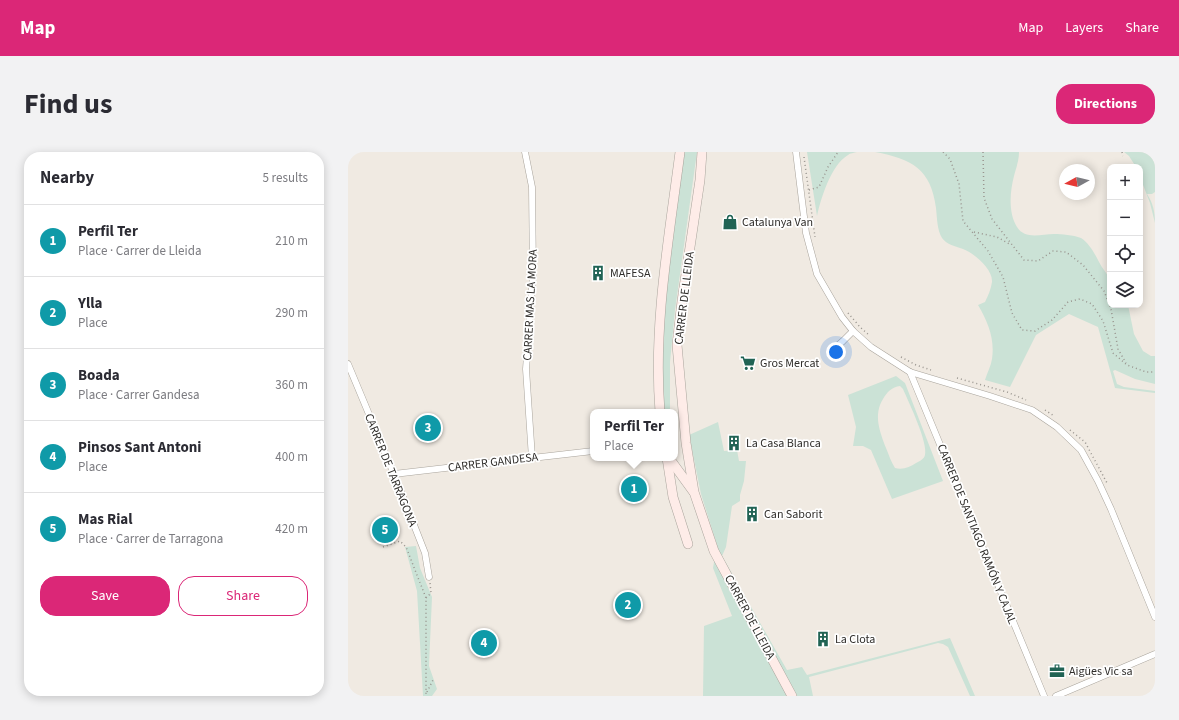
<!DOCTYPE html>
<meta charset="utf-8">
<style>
:root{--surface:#fff;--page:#f2f2f3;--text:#2b2b33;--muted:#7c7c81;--line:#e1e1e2;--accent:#db2777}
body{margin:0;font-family:"Source Sans 3",sans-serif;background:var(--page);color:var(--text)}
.controls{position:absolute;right:12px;top:12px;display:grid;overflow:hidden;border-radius:8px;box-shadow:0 2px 10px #0003}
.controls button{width:36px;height:36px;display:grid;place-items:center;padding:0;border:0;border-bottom:1px solid var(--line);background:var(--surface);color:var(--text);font:20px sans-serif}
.compass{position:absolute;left:711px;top:12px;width:36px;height:36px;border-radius:50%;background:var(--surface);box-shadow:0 2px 10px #0003;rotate:262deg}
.you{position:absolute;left:488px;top:200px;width:14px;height:14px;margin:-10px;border:3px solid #fff;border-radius:50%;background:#1a73e8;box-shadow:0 0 0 6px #1a73e833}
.badge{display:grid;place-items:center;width:26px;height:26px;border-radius:50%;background:var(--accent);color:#fff;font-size:13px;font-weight:700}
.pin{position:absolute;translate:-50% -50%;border:2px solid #fff;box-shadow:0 1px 4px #0006}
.popup{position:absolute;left:242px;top:257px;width:88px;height:52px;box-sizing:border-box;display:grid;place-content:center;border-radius:8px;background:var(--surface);filter:drop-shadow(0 1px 3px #0005);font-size:13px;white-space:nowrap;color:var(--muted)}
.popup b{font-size:15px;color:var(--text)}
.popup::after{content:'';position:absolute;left:50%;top:100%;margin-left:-8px;border:8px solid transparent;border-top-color:var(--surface)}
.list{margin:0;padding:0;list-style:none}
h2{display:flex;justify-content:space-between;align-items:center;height:52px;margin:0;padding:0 16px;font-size:17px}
h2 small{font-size:13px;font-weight:400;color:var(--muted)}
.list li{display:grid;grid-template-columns:26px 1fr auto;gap:12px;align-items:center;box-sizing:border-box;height:72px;padding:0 16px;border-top:1px solid var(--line)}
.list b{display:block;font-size:15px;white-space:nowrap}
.list p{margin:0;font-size:13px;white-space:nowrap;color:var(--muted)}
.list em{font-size:13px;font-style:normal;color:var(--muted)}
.actions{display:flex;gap:8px;padding:12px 16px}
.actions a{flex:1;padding:9px 0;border:1px solid var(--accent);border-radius:16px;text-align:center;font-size:14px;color:var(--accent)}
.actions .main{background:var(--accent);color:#fff}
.icon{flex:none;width:22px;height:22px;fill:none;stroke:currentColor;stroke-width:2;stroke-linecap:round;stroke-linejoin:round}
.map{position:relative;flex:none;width:807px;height:544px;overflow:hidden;border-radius:16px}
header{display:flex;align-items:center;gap:24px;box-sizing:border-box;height:56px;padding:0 20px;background:var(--accent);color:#fff}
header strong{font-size:19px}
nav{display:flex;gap:22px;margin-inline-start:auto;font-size:14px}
.intro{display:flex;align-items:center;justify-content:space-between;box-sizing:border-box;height:96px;padding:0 24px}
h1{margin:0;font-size:28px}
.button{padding:10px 18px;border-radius:16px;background:var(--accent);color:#fff;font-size:14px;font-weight:700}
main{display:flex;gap:24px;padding:0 24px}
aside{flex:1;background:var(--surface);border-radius:16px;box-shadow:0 2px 10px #0003}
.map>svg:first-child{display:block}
.green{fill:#cbe2d6;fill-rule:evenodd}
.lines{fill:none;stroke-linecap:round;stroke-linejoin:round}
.street-casing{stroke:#a9a49c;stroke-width:7}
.secondary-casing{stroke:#a9a49c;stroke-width:10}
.path{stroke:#99958f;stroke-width:1.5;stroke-dasharray:1 3;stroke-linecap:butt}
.street{stroke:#fff;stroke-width:6}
.secondary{stroke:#feece8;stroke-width:9}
.labels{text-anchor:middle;stroke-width:3.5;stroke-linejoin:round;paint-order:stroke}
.poi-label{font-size:12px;fill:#302e2b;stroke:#fff;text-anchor:start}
.street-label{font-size:12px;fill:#302e2b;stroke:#fff}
</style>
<header>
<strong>Map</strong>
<nav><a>Map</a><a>Layers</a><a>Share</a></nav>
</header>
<div class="intro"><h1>Find us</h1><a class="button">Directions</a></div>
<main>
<aside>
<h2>Nearby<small>5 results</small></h2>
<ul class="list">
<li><span class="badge" style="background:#0f9aa8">1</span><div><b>Perfil Ter</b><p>Place · Carrer de Lleida</p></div><em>210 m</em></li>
<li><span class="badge" style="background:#0f9aa8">2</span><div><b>Ylla</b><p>Place</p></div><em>290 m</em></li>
<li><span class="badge" style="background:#0f9aa8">3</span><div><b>Boada</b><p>Place · Carrer Gandesa</p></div><em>360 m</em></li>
<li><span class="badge" style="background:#0f9aa8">4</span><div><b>Pinsos Sant Antoni</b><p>Place</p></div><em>400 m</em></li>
<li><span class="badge" style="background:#0f9aa8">5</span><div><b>Mas Rial</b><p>Place · Carrer de Tarragona</p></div><em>420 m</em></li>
</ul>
<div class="actions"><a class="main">Save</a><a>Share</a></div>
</aside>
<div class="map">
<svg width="807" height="544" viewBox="0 0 807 544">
<rect width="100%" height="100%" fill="#f0eae2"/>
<!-- green -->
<g class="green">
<polygon points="336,0 349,0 327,158 322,210 322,260 315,260 313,221 318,128"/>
<path d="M459,0H509C506,1 502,1 500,3C483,13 473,46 469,64Z"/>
<path d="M527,0H671C671,9 668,16 666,24C662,39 660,61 669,75C677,88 693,82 706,82C714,82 725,83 733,86C741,91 747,102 751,110C754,116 758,120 761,126C764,131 762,147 762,153H780L786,182L795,199L803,204H807V232L787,227L767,218L765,219L769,232L776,235L807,239V241L767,236L750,175L721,162L688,183L662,235L637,228C639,221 643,214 644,207C647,187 640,170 630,153L637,150C640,144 643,137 644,130C645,117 626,101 615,97C607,94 599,93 594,86C589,78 589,65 588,56C583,17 564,7 527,0Z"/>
<path d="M776,0H807V40L804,42H799C805,51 807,60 807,71L802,51L792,25V15H788L781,4Z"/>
<path d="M548,224L557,231L595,329L544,347L523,298L515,294H505L508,275L500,243ZM552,234L555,237C561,251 580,290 577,303C576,307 572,309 568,311C562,315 555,318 547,316C543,310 541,303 538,296C532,280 525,263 535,247C539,240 544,235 552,234Z"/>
<polygon points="370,270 376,299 389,298 391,309 398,309 396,329 392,343 392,349 384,354 378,395 374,404 439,518 454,515 459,523 602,486 627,544 622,544 600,495 595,492 590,491 461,525 465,544 355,544 356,474 384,464 365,416 369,393 353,342 341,283"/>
<polygon points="68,394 72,416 84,445 81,514 89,537 84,544 75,544 69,439 57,395"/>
</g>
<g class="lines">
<!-- street casing -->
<g class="street-casing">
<g id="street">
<polyline points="177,0 184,35 185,123 178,217 184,306"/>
<polyline points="448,0 458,81 469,122 494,165 505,179 523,195 562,220 642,244 684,258 709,275 733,298 750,329 763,357 807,465"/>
<polyline points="487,196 495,189 505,179"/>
<polyline points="0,212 46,322 77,401 81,425"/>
<polyline points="562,220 696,544"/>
<polyline points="46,322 245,299"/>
<polyline points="708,544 807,502"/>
</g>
</g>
<!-- secondary casing -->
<g class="secondary-casing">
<g id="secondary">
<polyline points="354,0 352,28 334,149 329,193 338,291 346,340 366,399 444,544"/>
<path d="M312,260C305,173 321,86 332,0"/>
<polyline points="319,306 325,345 340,392"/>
<polyline points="321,306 345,339"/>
</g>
</g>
<!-- path -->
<g class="path">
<polyline points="595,0 602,7 611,32 615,69 640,99 655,125 664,161 674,178 687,179 704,168 720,150 732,147 744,152 755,169 765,201 779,213 798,220 807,220"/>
<polyline points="635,0 636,46 644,67 676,108 690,109 705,99 718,100 735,113 756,139 763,157 770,197 778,211"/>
<polyline points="774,0 775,4"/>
<polyline points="456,5 467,85"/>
<polyline points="461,38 471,35 480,15 490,0"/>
<polyline points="626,80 649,85 663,93"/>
<polyline points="500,161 512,175 522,184"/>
<polyline points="553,205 568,213 583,218"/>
<polyline points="609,226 659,240 678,248"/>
<polyline points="697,258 706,264"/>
<polyline points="722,278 737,290 759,331"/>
<polyline points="35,395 52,389 58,395 78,446 78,544"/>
<polyline points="78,446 83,441 82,431"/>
<polyline points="79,540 85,528"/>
</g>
<!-- street -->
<use href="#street" class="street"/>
<!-- secondary -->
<use href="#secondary" class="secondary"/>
</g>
<!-- icons -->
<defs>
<g id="shop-bare" transform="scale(1.2)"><path d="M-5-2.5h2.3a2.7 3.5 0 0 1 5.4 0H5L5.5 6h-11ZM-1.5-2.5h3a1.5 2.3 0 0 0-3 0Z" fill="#206354" stroke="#fff" stroke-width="2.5" paint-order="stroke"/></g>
<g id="building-bare" transform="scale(1.2)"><path d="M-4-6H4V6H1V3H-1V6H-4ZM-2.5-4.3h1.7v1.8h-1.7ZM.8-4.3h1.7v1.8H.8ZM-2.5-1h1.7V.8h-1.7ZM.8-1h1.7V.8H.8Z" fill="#206354" stroke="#fff" stroke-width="2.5" paint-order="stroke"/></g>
<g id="supermarket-bare" transform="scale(1.2)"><path d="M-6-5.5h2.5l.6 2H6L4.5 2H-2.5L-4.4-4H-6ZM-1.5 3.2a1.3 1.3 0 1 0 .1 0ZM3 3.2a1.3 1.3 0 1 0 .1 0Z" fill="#206354" stroke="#fff" stroke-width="2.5" paint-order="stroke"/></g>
<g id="office-bare" transform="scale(1.2)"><path d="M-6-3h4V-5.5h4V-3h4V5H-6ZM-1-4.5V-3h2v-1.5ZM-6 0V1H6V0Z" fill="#206354" stroke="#fff" stroke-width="2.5" paint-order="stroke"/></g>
</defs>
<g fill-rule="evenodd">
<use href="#shop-bare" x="382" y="70"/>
<use href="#building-bare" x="250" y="121"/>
<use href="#supermarket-bare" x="400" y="211"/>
<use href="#building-bare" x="386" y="291"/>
<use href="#building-bare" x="404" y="362"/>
<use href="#building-bare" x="475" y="487"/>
<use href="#office-bare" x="709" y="519"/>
</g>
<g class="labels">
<!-- poi labels -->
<g class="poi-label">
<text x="394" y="74">Catalunya Van</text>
<text x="262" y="125">MAFESA</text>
<text x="412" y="215">Gros Mercat</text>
<text x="398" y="295">La Casa Blanca</text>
<text x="416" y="366">Can Saborit</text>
<text x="487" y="491">La Clota</text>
<text x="721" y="523">Aigües Vic sa</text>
</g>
<!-- street labels -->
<g class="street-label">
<text transform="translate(336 146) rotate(-83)" y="4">CARRER DE LLEIDA</text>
<text transform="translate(182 153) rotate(-87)" y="4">CARRER MAS LA MORA</text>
<text transform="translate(145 310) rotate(-7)" y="4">CARRER GANDESA</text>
<text transform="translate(43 318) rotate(68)" y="4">CARRER DE TARRAGONA</text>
<text transform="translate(629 382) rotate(68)" y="4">CARRER DE SANTIAGO RAMÓN Y CAJAL</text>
<text transform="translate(402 465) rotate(62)" y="4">CARRER DE LLEIDA</text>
</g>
</g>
</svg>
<div class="controls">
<button>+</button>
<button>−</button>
<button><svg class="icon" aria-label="locate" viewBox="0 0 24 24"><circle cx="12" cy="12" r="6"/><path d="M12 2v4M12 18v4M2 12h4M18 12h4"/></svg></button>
<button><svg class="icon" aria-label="layers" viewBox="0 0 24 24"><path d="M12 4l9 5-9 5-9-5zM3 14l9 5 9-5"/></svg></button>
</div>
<svg class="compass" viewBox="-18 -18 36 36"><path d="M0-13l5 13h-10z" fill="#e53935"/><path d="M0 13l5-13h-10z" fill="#7c7c81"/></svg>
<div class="you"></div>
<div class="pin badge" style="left:286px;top:337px;background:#0f9aa8">1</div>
<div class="popup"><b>Perfil Ter</b>Place</div>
<div class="pin badge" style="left:280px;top:453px;background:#0f9aa8">2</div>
<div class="pin badge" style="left:80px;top:276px;background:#0f9aa8">3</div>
<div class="pin badge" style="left:136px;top:491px;background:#0f9aa8">4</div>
<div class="pin badge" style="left:37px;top:378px;background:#0f9aa8">5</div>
</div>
</main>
